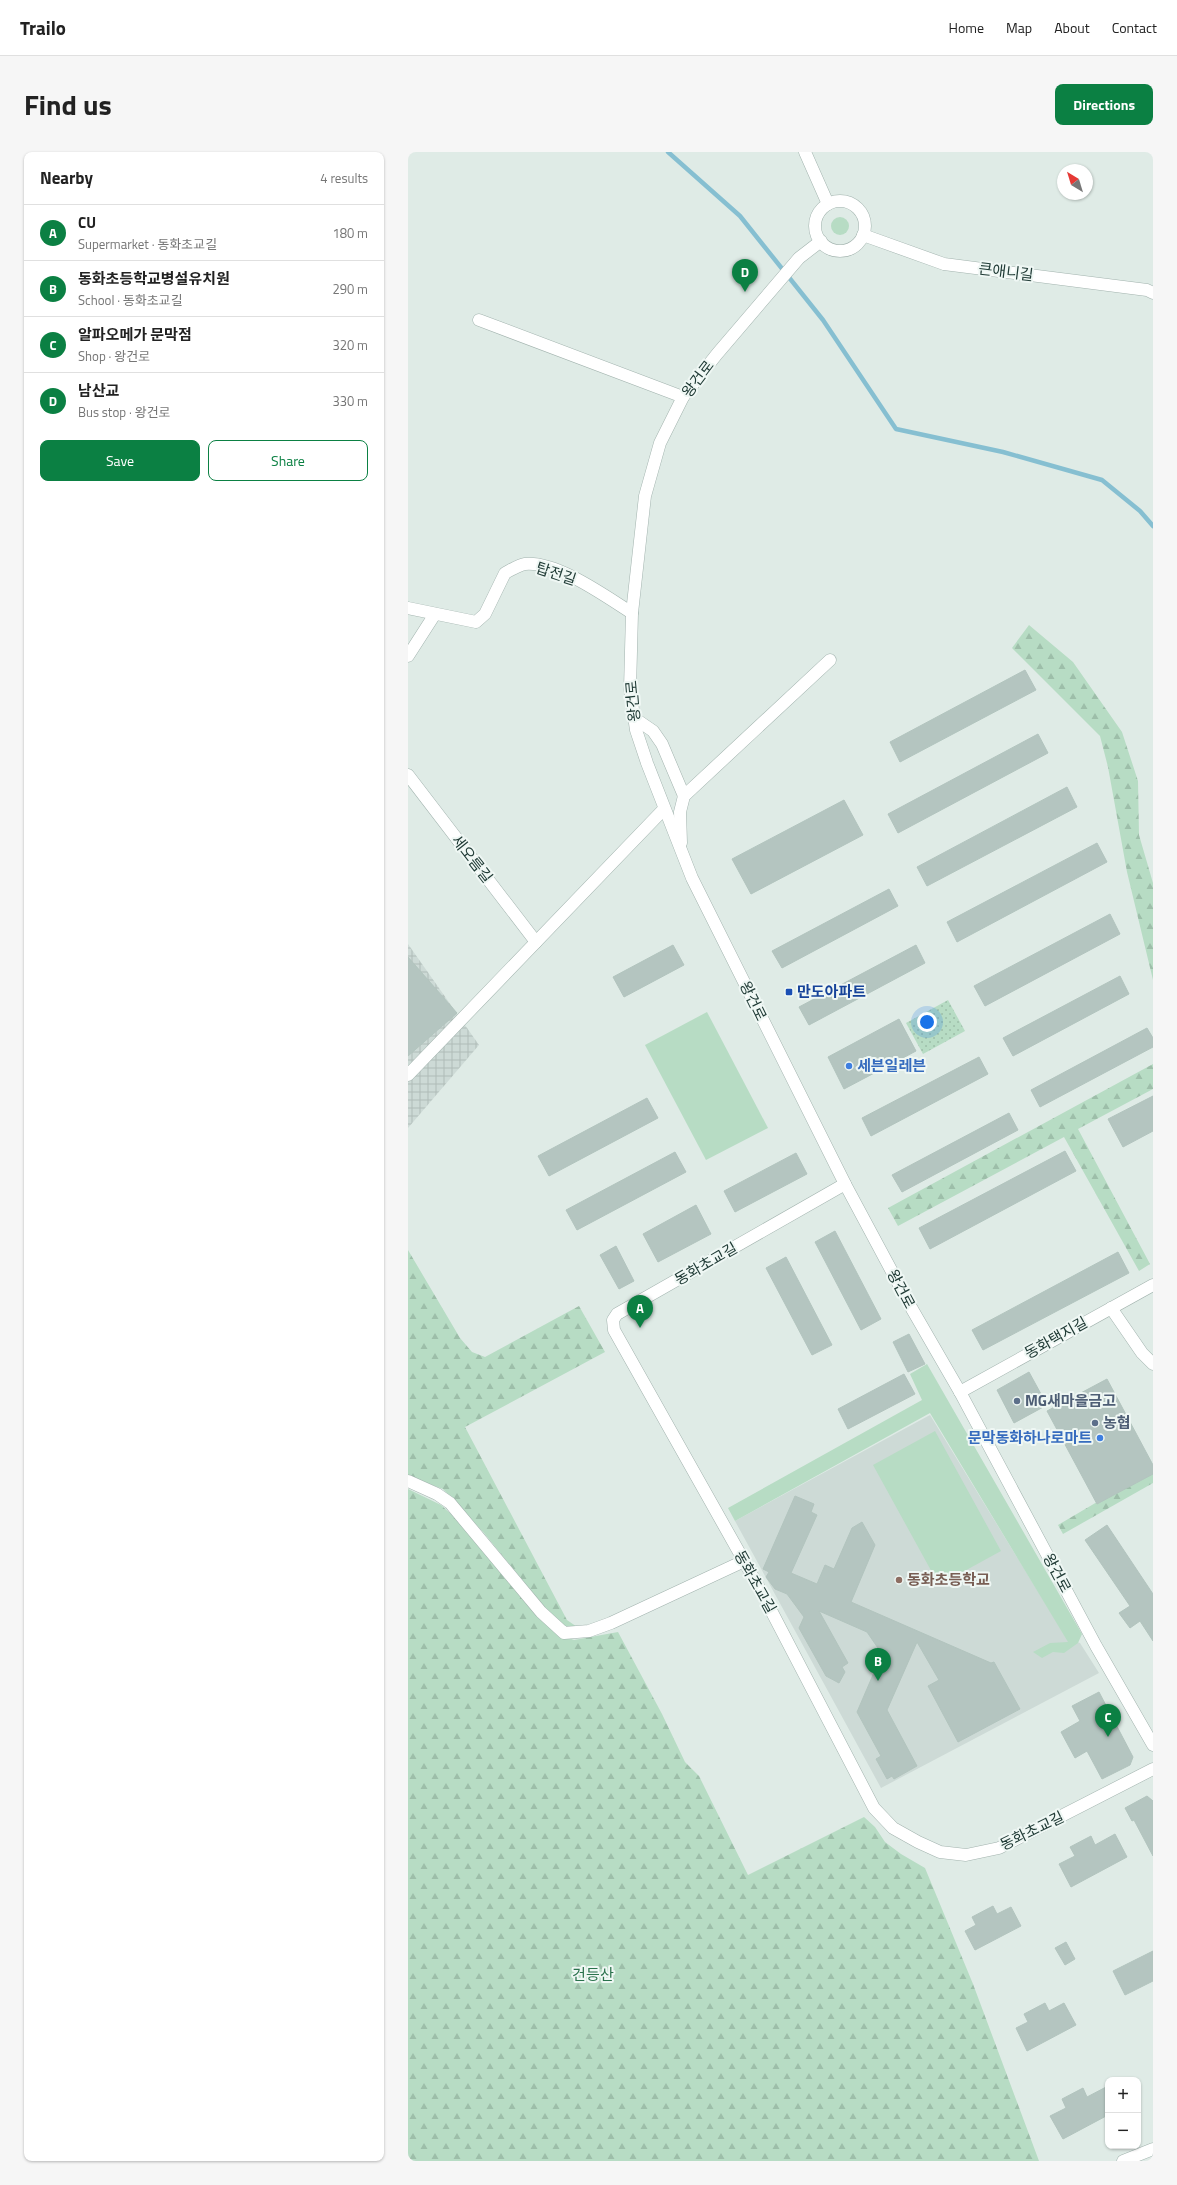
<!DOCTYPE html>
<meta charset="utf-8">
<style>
:root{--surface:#fff;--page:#f6f6f6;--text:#222;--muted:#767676;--line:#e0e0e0;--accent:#0b8043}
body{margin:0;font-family:"Titillium Web","Noto Sans KR",sans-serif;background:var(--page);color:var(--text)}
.controls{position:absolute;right:12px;bottom:12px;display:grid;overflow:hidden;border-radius:8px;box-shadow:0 1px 3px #0004}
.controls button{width:36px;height:36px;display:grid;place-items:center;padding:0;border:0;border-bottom:1px solid var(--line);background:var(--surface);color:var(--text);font:20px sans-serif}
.compass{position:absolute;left:649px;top:12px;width:36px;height:36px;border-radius:50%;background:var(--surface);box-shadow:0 1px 3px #0004;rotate:322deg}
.you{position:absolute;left:519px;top:870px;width:14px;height:14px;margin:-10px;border:3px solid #fff;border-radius:50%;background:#1a73e8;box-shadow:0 0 0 6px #1a73e833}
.badge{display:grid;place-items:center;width:26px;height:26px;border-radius:50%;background:var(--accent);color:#fff;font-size:13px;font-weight:700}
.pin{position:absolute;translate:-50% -33px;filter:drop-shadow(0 1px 2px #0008)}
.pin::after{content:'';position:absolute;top:21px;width:14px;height:12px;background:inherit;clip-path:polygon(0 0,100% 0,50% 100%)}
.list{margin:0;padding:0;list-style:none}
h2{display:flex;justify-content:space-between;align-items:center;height:52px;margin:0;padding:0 16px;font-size:17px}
h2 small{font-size:13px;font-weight:400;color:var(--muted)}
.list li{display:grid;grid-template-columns:26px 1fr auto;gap:12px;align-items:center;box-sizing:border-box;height:56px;padding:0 16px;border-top:1px solid var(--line)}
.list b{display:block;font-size:15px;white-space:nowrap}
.list p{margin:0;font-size:13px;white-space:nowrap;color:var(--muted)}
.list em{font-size:13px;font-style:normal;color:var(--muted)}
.actions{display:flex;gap:8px;padding:12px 16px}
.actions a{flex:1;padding:9px 0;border:1px solid var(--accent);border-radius:8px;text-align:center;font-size:14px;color:var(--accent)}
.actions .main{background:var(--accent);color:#fff}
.map{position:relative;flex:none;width:745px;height:2009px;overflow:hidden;border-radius:8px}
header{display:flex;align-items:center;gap:24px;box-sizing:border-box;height:56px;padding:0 20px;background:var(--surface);border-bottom:1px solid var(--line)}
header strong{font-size:19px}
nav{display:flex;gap:22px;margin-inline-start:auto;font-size:14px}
.intro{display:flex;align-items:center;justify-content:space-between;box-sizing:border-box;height:96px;padding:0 24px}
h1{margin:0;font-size:28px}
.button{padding:10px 18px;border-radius:8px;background:var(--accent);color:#fff;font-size:14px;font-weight:700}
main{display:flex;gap:24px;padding:0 24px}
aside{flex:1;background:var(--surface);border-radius:8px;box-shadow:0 1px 3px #0004}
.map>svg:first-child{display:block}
.built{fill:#cddad6}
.industrial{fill:url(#industrial-grid)}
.grass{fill:#b7dcc4}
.forest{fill:url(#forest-firs)}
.park{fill:url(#park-dots)}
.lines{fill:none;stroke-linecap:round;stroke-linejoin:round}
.stream{stroke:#86bfd1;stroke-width:4.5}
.building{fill:#b4c5c0;stroke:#b2c4be}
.minor-casing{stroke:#a2b3ae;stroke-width:13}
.minor{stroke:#fff;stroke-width:12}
.transit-dot{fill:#1a4fb4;stroke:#eff7f4;stroke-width:1.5}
.shop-dot{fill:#3f7fe0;stroke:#eff7f4;stroke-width:1.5}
.service-dot{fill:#5c6f8a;stroke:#eff7f4;stroke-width:1.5}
.education-dot{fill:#8d6e63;stroke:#eff7f4;stroke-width:1.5}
.labels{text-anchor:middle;stroke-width:4;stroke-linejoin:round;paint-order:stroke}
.street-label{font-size:15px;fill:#203b36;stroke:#eff7f4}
.transit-label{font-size:15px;font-weight:bold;fill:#164399;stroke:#eff7f4;text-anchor:start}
.shop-label{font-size:15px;font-weight:bold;fill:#366cbe;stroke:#eff7f4;text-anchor:start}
.service-label{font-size:15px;font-weight:bold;fill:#4e5e75;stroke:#eff7f4;text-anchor:start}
.education-label{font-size:15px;font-weight:bold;fill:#785e54;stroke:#eff7f4;text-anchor:start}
.park-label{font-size:15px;fill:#2a724c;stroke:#eff7f4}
</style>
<header>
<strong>Trailo</strong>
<nav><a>Home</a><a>Map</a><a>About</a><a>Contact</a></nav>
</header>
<div class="intro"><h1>Find us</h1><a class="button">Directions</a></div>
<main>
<aside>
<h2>Nearby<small>4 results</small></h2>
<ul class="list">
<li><span class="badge">A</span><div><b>CU</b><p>Supermarket · 동화초교길</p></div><em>180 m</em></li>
<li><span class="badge">B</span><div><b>동화초등학교병설유치원</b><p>School · 동화초교길</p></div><em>290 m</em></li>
<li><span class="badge">C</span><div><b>알파오메가 문막점</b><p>Shop · 왕건로</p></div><em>320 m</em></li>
<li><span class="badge">D</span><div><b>남산교</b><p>Bus stop · 왕건로</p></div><em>330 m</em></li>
</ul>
<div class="actions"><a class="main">Save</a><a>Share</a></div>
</aside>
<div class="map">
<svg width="745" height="2009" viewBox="0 0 745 2009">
<defs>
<pattern id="industrial-grid" width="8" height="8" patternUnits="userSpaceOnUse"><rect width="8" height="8" fill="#cddad6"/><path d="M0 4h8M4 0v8" fill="none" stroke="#b0bcb8"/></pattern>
<pattern id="forest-firs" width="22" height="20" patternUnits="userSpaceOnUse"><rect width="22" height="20" fill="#b7dcc4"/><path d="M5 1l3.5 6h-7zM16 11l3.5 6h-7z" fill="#9dbea9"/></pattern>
<pattern id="park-dots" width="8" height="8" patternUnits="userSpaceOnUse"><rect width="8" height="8" fill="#b7dcc4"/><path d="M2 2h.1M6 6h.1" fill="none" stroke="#9dbea9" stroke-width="1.8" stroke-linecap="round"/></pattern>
</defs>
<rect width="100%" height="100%" fill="#dfebe6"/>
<!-- built -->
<polygon class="built" points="522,1263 659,1487 672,1491 691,1521 473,1636 327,1369"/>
<!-- industrial -->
<polygon class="industrial" points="0,792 71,893 0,976"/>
<!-- grass -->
<g class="grass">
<circle cx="432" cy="74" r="9"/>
<polygon points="299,860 360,976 298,1008 237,893"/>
<polygon points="519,1212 674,1482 670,1491 656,1501 645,1500 634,1506 625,1500 642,1491 660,1490 522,1261 327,1369 320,1356 514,1248 502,1222"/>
<polygon points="527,1279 593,1399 531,1433 465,1313"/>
</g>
<!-- forest -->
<g class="forest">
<polygon points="621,473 665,510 714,580 730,629 731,683 745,731 745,828 719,720 700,615 692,584 604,496"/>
<polygon points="745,912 745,937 670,977 742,1112 731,1119 656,985 490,1074 480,1056"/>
<polygon points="0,1098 52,1186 64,1200 77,1205 171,1154 197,1200 57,1275 159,1468 172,1477 157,1475 142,1462 76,1381 35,1337 0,1324"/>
<polygon points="745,1317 745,1331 655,1382 650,1373"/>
<polygon points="0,1337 33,1353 55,1373 158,1485 166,1488 210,1480 254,1562 277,1610 291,1624 340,1723 456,1665 467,1675 477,1690 493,1702 517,1716 565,1832 631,2009 0,2009"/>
</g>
<!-- park -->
<polygon class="park" points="540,848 557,879 515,902 498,871"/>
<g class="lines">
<!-- stream -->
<polyline class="stream" points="260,0 332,64 415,168 488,277 595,300 694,328 732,359 745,374"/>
</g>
<!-- building -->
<g class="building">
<polygon points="617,518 628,538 492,610 482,590"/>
<polygon points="630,582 640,601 490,681 480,662"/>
<polygon points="659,635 669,655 519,734 509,715"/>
<polygon points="436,648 455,683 343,742 324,707"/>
<polygon points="689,691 699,710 549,790 539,770"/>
<polygon points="481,737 490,754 374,816 364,799"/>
<polygon points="702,762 712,782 577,854 566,834"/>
<polygon points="265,793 276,813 216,845 205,825"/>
<polygon points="508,793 517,811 401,873 391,855"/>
<polygon points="0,805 49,861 0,904"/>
<polygon points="712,824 721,842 605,904 595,886"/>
<polygon points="491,867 508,899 436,937 420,905"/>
<polygon points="739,876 745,886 745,895 632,955 623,938"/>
<polygon points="571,905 580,922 463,984 454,966"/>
<polygon points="745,944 745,979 715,995 700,967"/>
<polygon points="239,946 250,966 141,1024 130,1004"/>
<polygon points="601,961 610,978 494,1040 484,1023"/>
<polygon points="657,999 668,1019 522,1097 511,1076"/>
<polygon points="267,1000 278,1020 169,1078 158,1058"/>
<polygon points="388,1001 399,1022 327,1060 316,1039"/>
<polygon points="288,1053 303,1082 250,1110 235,1082"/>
<polygon points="427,1079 473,1167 453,1178 407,1090"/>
<polygon points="208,1094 226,1129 211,1137 192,1103"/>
<polygon points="710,1100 721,1121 575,1198 564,1178"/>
<polygon points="378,1105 424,1193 404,1203 358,1116"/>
<polygon points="501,1182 517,1212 500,1220 485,1190"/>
<polygon points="621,1220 639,1253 606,1271 589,1238"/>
<polygon points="496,1222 507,1242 440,1277 430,1257"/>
<polygon points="699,1227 745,1313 745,1322 689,1352 639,1259"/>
<polygon points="387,1344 406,1352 403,1360 409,1363 383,1421 409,1432 417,1413 426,1417 444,1376 454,1370 467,1393 443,1450 583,1511 586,1510 612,1557 550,1590 520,1534 531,1528 509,1490 479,1558 509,1614 486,1627 484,1624 479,1627 468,1607 473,1604 449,1560 474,1502 459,1480 411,1459 440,1511 434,1515 437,1520 431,1531 418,1524 391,1476 396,1465 379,1442 367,1437 358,1425 361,1420 355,1417"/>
<polygon points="699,1373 745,1442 745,1489 732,1469 722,1476 711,1461 722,1454 677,1388"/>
<polygon points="691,1540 725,1605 722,1613 694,1627 679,1599 667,1606 653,1580 672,1569 664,1554"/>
<polygon points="739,1644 745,1649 745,1704 726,1668 724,1669 717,1656"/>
<polygon points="707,1682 719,1705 663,1735 651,1712 667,1704 662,1695 683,1684 687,1693"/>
<polygon points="585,1754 589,1762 603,1755 613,1774 567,1798 557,1779 568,1773 564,1765"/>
<polygon points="658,1790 667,1807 657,1813 647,1796"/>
<polygon points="745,1799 745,1829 717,1843 705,1819"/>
<polygon points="637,1851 641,1859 656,1851 668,1873 619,1899 608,1876 620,1870 616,1862"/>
<polygon points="700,1934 700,1963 655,1987 642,1964 658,1956 654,1947 675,1936 679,1945"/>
</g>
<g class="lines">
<!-- minor casing -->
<g class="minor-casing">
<g id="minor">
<polyline points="397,0 420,52"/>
<circle cx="432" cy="74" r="25"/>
<polyline points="455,83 536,112 739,138 745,141"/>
<polyline points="413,89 391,106 309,202 275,245 252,291 237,344 224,461 222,537 228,578 239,611 284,726 437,1032 504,1157 552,1240 688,1494 745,1593"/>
<polyline points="71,168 275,245"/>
<path d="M0,456L68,470L77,462L97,421C103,418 111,413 117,412C149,409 197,444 224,461"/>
<polyline points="0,504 27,462"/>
<polyline points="226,566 245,579 254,592 276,644"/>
<polyline points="0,623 128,790"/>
<polyline points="273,691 272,660 276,644 422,508"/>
<polyline points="0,923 256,657"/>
<polyline points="437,1032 209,1162 205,1168 206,1178 354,1441 466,1656 485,1676 510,1690 532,1700 558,1703 591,1696 745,1617"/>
<polyline points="703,1156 734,1201 745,1212"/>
<polyline points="552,1240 745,1133"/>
<polyline points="0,1329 29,1342 42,1351 133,1460 156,1481 181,1479 203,1471 336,1409"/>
<polyline points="715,2009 745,1997"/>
</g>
</g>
<!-- minor -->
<use href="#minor" class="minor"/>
</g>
<!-- markers -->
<rect class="transit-dot" x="377" y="836" width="8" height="8" rx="2"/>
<g class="shop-dot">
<circle cx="441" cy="914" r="4"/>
<circle cx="692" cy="1286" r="4"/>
</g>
<g class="service-dot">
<circle cx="609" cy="1249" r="4"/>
<circle cx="687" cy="1271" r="4"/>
</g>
<circle class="education-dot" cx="491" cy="1428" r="4"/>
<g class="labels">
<!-- street labels -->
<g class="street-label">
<text transform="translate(598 120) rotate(7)" y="5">큰애니길</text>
<text transform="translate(290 227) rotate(-53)" y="5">왕건로</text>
<text transform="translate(148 422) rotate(18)" y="5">탑전길</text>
<text transform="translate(225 549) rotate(-95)" y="5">왕건로</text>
<text transform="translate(64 707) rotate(52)" y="5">세오름길</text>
<text transform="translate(345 849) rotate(64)" y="5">왕건로</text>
<text transform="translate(298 1112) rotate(-30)" y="5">동화초교길</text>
<text transform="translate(493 1137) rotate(62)" y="5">왕건로</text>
<text transform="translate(648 1186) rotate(-29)" y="5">동화택지길</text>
<text transform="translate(649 1421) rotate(62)" y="5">왕건로</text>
<text transform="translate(347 1430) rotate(61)" y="5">동화초교길</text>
<text transform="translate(624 1679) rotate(-26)" y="5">동화초교길</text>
</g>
<!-- transit labels -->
<g class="transit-label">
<text x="389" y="845">만도아파트</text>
</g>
<!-- shop labels -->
<g class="shop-label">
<text x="449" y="919">세븐일레븐</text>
<text x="684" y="1291" text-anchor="end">문막동화하나로마트</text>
</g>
<!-- service labels -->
<g class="service-label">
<text x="617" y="1254">MG새마을금고</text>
<text x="695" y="1276">농협</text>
</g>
<!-- education labels -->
<g class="education-label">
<text x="499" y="1433">동화초등학교</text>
</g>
<!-- park labels -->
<g class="park-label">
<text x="185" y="1828">건등산</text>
</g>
</g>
</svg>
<div class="controls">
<button>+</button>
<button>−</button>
</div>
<svg class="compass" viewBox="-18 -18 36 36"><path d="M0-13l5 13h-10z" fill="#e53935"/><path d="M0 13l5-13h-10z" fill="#767676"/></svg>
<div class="you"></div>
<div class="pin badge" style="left:232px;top:1176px">A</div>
<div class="pin badge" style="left:470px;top:1529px">B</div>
<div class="pin badge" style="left:700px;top:1585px">C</div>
<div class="pin badge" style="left:337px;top:140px">D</div>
</div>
</main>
